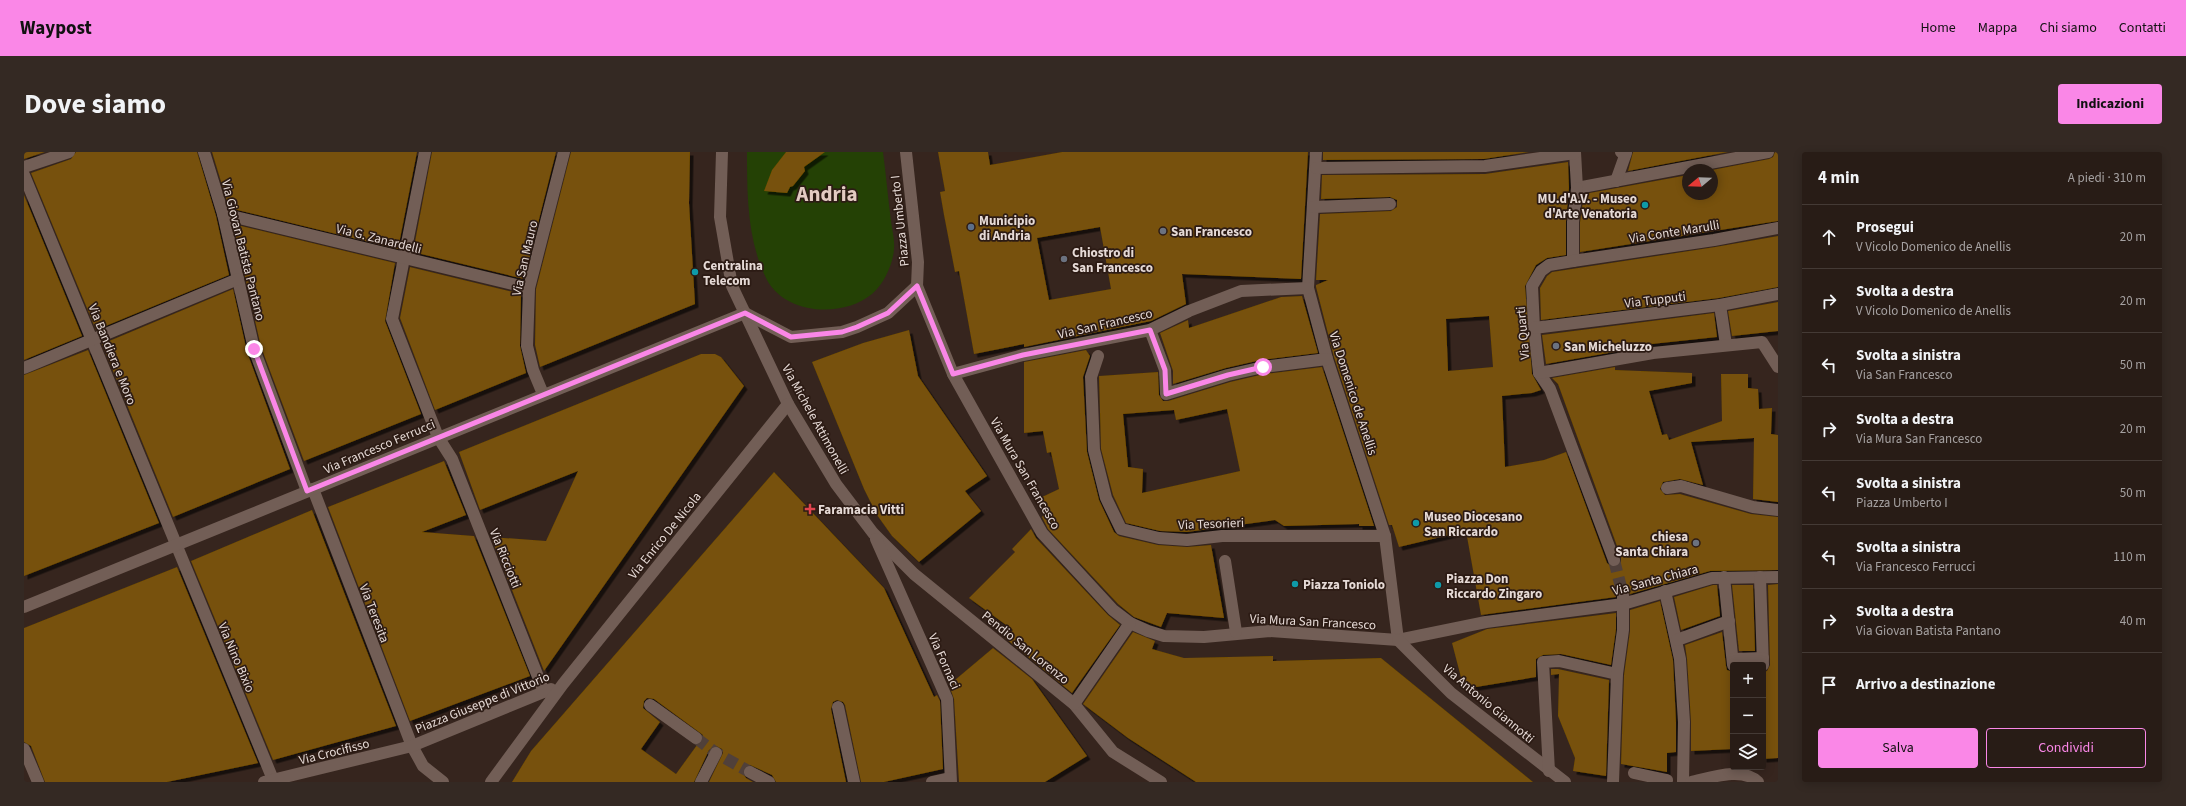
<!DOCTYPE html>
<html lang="it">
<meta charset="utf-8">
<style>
:root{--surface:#281c16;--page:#342923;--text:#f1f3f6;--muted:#a5a1a1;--line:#443a35;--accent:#fa87e7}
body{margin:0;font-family:"Source Sans 3",sans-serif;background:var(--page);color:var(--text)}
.controls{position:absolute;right:12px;bottom:12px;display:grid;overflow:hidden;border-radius:4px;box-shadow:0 2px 10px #0003}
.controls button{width:36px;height:36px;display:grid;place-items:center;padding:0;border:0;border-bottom:1px solid var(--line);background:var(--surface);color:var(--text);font:20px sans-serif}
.compass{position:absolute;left:1658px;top:12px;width:36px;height:36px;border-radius:50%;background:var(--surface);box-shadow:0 2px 10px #0003;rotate:251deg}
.stop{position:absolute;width:12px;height:12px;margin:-9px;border:3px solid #fa87e7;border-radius:50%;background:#fff}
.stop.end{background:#fa87e7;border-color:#fff;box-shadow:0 1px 4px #0008}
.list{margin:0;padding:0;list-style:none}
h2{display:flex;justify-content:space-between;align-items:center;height:52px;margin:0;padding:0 16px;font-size:17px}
h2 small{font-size:13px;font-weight:400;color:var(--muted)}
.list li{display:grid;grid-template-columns:26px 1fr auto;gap:12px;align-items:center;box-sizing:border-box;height:64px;padding:0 16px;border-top:1px solid var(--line)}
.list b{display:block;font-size:15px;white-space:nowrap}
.list p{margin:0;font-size:13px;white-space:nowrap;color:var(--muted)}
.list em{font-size:13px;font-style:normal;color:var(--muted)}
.actions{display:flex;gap:8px;padding:12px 16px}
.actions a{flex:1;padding:9px 0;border:1px solid var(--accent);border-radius:4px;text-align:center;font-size:14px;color:var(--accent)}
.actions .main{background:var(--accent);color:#111}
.icon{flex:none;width:22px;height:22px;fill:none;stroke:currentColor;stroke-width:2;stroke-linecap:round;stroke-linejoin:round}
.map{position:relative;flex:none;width:1754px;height:630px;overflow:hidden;border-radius:4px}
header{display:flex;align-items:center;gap:24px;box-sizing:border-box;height:56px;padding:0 20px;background:var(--accent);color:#111}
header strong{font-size:19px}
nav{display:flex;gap:22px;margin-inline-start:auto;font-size:14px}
.intro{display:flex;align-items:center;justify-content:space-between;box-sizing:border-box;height:96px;padding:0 24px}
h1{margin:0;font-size:28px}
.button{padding:10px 18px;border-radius:4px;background:var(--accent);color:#111;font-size:14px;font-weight:700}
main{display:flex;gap:24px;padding:0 24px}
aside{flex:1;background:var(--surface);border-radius:4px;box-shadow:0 2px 10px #0003}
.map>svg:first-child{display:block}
.green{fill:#244105}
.building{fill:#775107;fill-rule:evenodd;filter:url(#shadow)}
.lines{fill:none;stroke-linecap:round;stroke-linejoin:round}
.minor-tunnel{stroke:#50403a;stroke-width:12;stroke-dasharray:12 6;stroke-linecap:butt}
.minor{stroke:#725e56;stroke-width:12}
.route{stroke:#fa87e7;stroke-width:5}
.culture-dot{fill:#0f9aa8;stroke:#2c1b14;stroke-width:1.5}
.service-dot{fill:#5c6f8a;stroke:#2c1b14;stroke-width:1.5}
.worship-dot{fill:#6b7280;stroke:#2c1b14;stroke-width:1.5}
.health-dot{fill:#e0444e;stroke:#2c1b14;stroke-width:1.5}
.labels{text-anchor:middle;stroke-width:3.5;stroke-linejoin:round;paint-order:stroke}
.poi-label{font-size:13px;font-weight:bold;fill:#e6dad6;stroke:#2c1b14;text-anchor:start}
.street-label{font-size:13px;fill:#e6dad6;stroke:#2c1b14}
.town-label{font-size:21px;font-weight:bold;fill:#e3cbc2;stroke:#2c1b14}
</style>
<header>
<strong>Waypost</strong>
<nav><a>Home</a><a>Mappa</a><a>Chi siamo</a><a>Contatti</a></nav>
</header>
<div class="intro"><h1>Dove siamo</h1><a class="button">Indicazioni</a></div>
<main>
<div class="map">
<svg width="1754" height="630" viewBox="0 0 1754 630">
<defs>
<filter id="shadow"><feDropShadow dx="3.5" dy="3.5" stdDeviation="0" flood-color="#0009"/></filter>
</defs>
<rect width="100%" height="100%" fill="#36251e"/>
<!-- green -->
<path class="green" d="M723,0H859C862,23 864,46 867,69C868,78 871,88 870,97C869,112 860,132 848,142C819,166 762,163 743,128C723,89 723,42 723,0Z"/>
<!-- building -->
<g class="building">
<polygon points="0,0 21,0 0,7"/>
<polygon points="52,0 173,0 192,64 205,123 72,178 7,21 47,7"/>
<polygon points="188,0 393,0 374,97 205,56"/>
<polygon points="408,0 532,0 500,127 389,100"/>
<polygon points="547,0 666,0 665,51 671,152 516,215 511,193 512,137"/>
<polygon points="762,0 801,0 780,15 781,19 769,34 766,35 763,41 740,39 748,18"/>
<path d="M914,0H964L966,13L1038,0H1284L1277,127L1158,122L1162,152L1127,169L1000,195V192L950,202L935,119L931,120L920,63L916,40L921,39ZM1076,75L1087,137L1025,148L1013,86Z"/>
<polygon points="1299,0 1505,0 1460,7 1299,8"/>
<polygon points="1609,0 1704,0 1604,19"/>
<polygon points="1751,0 1754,0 1754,69 1556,100 1556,70 1560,42 1664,23 1664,42 1688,42 1688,18 1745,7 1749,5"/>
<path d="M1544,10L1545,36L1542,69V103L1523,106L1512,113L1501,134L1508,222L1517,238L1508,241L1478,244L1481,315L1520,308L1542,300L1583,411L1588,415H1593L1597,410V405L1534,232L1528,226L1591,215V218L1668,221V231L1625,239L1638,283L1643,282L1645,288L1698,269L1697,222H1724V236L1734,237L1735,257L1748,256L1747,282L1754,283V350L1729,347L1730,286L1667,290L1679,333L1656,327L1639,330L1636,337L1641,343L1656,342L1727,362L1754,365V418L1686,419L1606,442L1602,436H1596L1592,440V445L1457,463L1442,379L1375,395L1368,373H1365L1310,205L1292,135V133L1304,128H1292L1296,62L1367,59L1373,55V48L1366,45L1297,47L1298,23L1461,22ZM1465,164L1469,215L1424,219L1422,167Z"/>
<polygon points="0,43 58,184 0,208"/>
<polygon points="209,72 371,111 361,169 397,262 280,309 237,195"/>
<polygon points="1754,84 1754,135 1695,146 1517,168 1516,136 1523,124 1528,120 1691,95"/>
<polygon points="386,115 497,142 496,194 502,221 411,258 376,166"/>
<polygon points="209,137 223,200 266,317 149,365 78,192"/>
<polygon points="1278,144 1294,201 1237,208 1202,216 1149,232 1149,219 1136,181 1164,168 1165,176 1257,145"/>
<polygon points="1754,150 1754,179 1708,184 1704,159"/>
<polygon points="1690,161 1693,185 1590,196 1590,200 1522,212 1518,183"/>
<polygon points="885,178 894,224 963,324 941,339 957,359 895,410 868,384 853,363 840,337 788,210 839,191"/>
<polygon points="64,198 135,371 0,424 0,223"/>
<polygon points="1062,198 1066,204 1059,225 1063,300 1075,348 1090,380 1095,384 1134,393 1163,395 1187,393 1200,466 1143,461 1137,475 1110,465 1094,452 1024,377 1018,365 1025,357 1018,345 1035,337 1027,300 1023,301 1019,279 1000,281 1000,210"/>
<polygon points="677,202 691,202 697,205 720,234 520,519 467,385 522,389 554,319 456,358 435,300"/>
<path d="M1298,215L1350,374H1335V372L1260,374L1251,368L1163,380L1136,379L1102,371L1089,343L1077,297L1075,224L1134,220L1135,243L1139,249H1144L1206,230L1240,222ZM1203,257L1216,319L1118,341L1119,317L1104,315L1099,262L1150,258L1152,268Z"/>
<polygon points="420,309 442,363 398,380 450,384 506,524 386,569 304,355"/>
<path d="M750,320L860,436L910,545L913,543L916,549L919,617L860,630H837L821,553L819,550L813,548L809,550L807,557L822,630H752L748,623L726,613L720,616L719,621L722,626L729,630H685L699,601L698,597L692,594L685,598L670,630H488L507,599ZM623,546L630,547L679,583L678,590L673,593L652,622L617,597L636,570L619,556L620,549Z"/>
<polygon points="288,358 372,574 249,608 167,409"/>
<polygon points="1007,377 1012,386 1084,463 1096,473 1048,541 981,486 989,478 945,446 991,400 988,397"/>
<polygon points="153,415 234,611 143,630 21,630 7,594 0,590 0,476"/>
<polygon points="1754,432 1754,606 1739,607 1739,520 1743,519 1746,513 1744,433"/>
<polygon points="1689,433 1693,433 1696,464 1657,478 1650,445"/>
<polygon points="1708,433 1729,433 1731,499 1715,499"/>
<polygon points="1636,449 1649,508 1652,570 1652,600 1643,601 1643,620 1597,612 1600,523 1606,479 1606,458"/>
<polygon points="1592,461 1592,477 1587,513 1537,502 1519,503 1512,507 1512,525 1440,537 1428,491 1463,477"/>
<polygon points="1109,480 1131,489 1128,497 1160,506 1249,504 1249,509 1357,506 1509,630 1172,630 1104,586 1059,552"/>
<polygon points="1698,480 1702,514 1703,518 1709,520 1709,597 1667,599 1667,570 1663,507 1661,493"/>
<polygon points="969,496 1008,527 1063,604 1021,630 935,630 930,547 925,533"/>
<polygon points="1527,517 1534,517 1585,528 1582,624 1549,619 1551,606 1534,564 1535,522 1527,523"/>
</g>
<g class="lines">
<!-- minor-tunnel -->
<g class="minor-tunnel">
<polyline points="1590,408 1599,443"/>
<polyline points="672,586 692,601 726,620"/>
</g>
<!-- minor -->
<g class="minor">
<polyline points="180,0 199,62 230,197 283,339"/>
<polyline points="401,0 368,167 414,285 428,307 520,540"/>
<polyline points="698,0 696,65 708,134 764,252 812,332 849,381 890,422 1050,552 1089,600 1137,630"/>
<polyline points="1292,0 1284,136 1303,207 1361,384 1374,488"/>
<polyline points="1551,0 1553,36 1744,0"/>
<polyline points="0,15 45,0"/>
<polyline points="1292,16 1461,14 1551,1"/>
<polyline points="0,23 250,630"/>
<polyline points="1592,29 1602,1 1597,0"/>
<polyline points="1553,36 1549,70 1549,109 1525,113 1517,119 1508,134 1510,176 1515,221 1526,237 1590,408"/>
<polyline points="1289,55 1366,52"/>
<polyline points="199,62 505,136"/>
<polyline points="1549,109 1690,88 1754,76"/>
<polyline points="893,134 929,222 1018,381 1089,458 1106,471 1124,479 1140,484 1180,485 1246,479 1374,488 1462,470 1599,452 1688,426 1754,425"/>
<polyline points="1696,153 1702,193"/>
<polyline points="721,161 767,185 818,180 833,175 864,161 893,134 894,110 882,0"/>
<polyline points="1510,176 1696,153 1754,142"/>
<polyline points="1126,178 1141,218 1142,242 1204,223 1239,215 1303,207"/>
<polyline points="1074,204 1067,225 1070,298 1082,346 1097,377 1135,386 1163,388 1198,384 1361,384"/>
<polyline points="0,216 214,127"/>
<polyline points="1515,221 1629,201 1738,190 1754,215"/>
<polyline points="929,222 999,203 1126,178 1165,159 1217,139 1284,136"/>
<polyline points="519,242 509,218 503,194 505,136 540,0"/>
<polyline points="1643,336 1657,334 1729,355 1754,358"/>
<polyline points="289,337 388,594 399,614 419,630"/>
<polyline points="852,387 923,547 927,630"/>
<polyline points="1201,409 1212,480"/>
<polyline points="1700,425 1709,513"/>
<polyline points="1736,425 1739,513"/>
<polyline points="1641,439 1656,507 1660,570 1659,630"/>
<polyline points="0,455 721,161"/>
<polyline points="1374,488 1427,541 1541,630"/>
<polyline points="1653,488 1705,469"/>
<polyline points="1709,507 1739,506"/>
<polyline points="1050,552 1106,471"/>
<polyline points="626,553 672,586"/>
<polyline points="814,555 830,630"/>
<polyline points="0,597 14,630"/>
<polyline points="1525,619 1519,510 1535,509 1593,522"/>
<polyline points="726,620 745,630"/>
<polyline points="1610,621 1643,628"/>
<polyline points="240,630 388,594 527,537"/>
<polyline points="467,630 539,532 764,252"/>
<polyline points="677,630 692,601"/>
<polyline points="908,630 926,626"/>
<polyline points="1589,630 1593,522 1599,478 1599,443"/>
<path d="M1667,630C1686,626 1718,614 1734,630"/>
</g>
</g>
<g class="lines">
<!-- route -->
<polyline class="route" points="230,197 283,339 721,161 767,185 818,180 833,175 864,161 893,134 929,222 999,203 1126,178 1141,218 1142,242 1204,223 1239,215"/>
</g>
<!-- markers -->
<g class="culture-dot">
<circle cx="1621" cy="53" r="4"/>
<circle cx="671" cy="120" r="4"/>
<circle cx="1392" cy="371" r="4"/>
<circle cx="1271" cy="432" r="4"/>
<circle cx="1414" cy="433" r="4"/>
</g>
<circle class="service-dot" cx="947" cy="75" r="4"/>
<g class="worship-dot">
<circle cx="1139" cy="79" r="4"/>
<circle cx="1040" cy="107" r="4"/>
<circle cx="1532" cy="194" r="4"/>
<circle cx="1672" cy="391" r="4"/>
</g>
<path class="health-dot" d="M784 351h4v4h4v4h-4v4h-4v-4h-4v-4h4z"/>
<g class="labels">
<!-- poi labels -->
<g class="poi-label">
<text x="1613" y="51" text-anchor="end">MU.d'A.V. - Museo<tspan x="1613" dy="15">d'Arte Venatoria</tspan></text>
<text x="955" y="73">Municipio<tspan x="955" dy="15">di Andria</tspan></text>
<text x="1147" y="84">San Francesco</text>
<text x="1048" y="105">Chiostro di<tspan x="1048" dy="15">San Francesco</tspan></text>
<text x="679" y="118">Centralina<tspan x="679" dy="15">Telecom</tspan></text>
<text x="1540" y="199">San Micheluzzo</text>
<text x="794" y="362">Faramacia Vitti</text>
<text x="1400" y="369">Museo Diocesano<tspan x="1400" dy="15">San Riccardo</tspan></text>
<text x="1664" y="389" text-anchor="end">chiesa<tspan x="1664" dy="15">Santa Chiara</tspan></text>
<text x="1422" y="431">Piazza Don<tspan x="1422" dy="15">Riccardo Zingaro</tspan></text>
<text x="1279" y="437">Piazza Toniolo</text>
</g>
<!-- street labels -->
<g class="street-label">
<text transform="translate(875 69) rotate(-96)" y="5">Piazza Umberto I</text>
<text transform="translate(1650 79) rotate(-9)" y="5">Via Conte Marulli</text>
<text transform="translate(355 86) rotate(14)" y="5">Via G. Zanardelli</text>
<text transform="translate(220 98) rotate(76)" y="5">Via Giovan Batista Pantano</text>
<text transform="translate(500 106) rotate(-77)" y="5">Via San Mauro</text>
<text transform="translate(1631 147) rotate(-7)" y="5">Via Tupputi</text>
<text transform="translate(1081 171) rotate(-13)" y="5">Via San Francesco</text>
<text transform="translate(1498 181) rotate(-95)" y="5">Via Quarti</text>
<text transform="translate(89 202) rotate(68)" y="5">Via Bandiera e Moro</text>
<text transform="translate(1330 241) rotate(72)" y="5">Via Domenico de Anellis</text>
<text transform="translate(792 267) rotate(61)" y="5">Via Michele Attimonelli</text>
<text transform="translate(355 294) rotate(-23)" y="5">Via Francesco Ferrucci</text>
<text transform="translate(1002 321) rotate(60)" y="5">Via Mura San Francesco</text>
<text transform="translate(1187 371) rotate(-2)" y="5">Via Tesorieri</text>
<text transform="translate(640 383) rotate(-51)" y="5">Via Enrico De Nicola</text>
<text transform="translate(482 406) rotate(68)" y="5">Via Ricciotti</text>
<text transform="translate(1631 427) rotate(-15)" y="5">Via Santa Chiara</text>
<text transform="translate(351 461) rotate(69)" y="5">Via Teresita</text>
<text transform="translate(1289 469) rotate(3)" y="5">Via Mura San Francesco</text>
<text transform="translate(1002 495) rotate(39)" y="5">Pendio San Lorenzo</text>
<text transform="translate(213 505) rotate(67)" y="5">Via Nino Bixio</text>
<text transform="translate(921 509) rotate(66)" y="5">Via Fornaci</text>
<text transform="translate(458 550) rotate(-22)" y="5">Piazza Giuseppe di Vittorio</text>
<text transform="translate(1465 551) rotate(40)" y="5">Via Antonio Giannotti</text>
<text transform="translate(310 599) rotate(-14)" y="5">Via Crocifisso</text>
</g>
<!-- town labels -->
<g class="town-label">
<text x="803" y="49">Andria</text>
</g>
</g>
</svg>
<div class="controls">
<button>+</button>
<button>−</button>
<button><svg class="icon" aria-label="layers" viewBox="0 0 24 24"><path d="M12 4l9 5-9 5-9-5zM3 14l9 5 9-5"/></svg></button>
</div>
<svg class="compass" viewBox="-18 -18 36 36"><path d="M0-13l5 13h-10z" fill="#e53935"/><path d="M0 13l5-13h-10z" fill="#a5a1a1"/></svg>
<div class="stop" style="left:1239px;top:215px"></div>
<div class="stop end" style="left:230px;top:197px"></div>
</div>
<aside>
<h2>4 min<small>A piedi · 310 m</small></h2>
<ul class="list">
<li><svg class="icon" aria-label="ahead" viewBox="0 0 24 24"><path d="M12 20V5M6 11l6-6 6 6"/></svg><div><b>Prosegui</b><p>V Vicolo Domenico de Anellis</p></div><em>20 m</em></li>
<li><svg class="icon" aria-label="right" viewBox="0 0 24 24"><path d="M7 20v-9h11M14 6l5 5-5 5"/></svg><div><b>Svolta a destra</b><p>V Vicolo Domenico de Anellis</p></div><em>20 m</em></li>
<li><svg class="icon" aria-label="left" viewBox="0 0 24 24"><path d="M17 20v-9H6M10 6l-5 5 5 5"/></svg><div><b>Svolta a sinistra</b><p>Via San Francesco</p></div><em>50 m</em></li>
<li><svg class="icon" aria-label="right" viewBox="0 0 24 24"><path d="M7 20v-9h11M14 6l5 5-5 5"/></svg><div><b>Svolta a destra</b><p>Via Mura San Francesco</p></div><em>20 m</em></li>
<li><svg class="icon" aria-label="left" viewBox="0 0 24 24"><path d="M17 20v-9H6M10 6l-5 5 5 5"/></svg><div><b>Svolta a sinistra</b><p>Piazza Umberto I</p></div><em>50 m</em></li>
<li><svg class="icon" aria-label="left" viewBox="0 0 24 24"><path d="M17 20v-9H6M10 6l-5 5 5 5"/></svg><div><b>Svolta a sinistra</b><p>Via Francesco Ferrucci</p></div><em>110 m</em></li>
<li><svg class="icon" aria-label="right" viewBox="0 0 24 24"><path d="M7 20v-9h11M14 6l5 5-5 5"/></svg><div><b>Svolta a destra</b><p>Via Giovan Batista Pantano</p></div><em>40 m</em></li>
<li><svg class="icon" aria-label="arrive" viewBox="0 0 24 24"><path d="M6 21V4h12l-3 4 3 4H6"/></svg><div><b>Arrivo a destinazione</b></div></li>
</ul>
<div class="actions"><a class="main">Salva</a><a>Condividi</a></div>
</aside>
</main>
